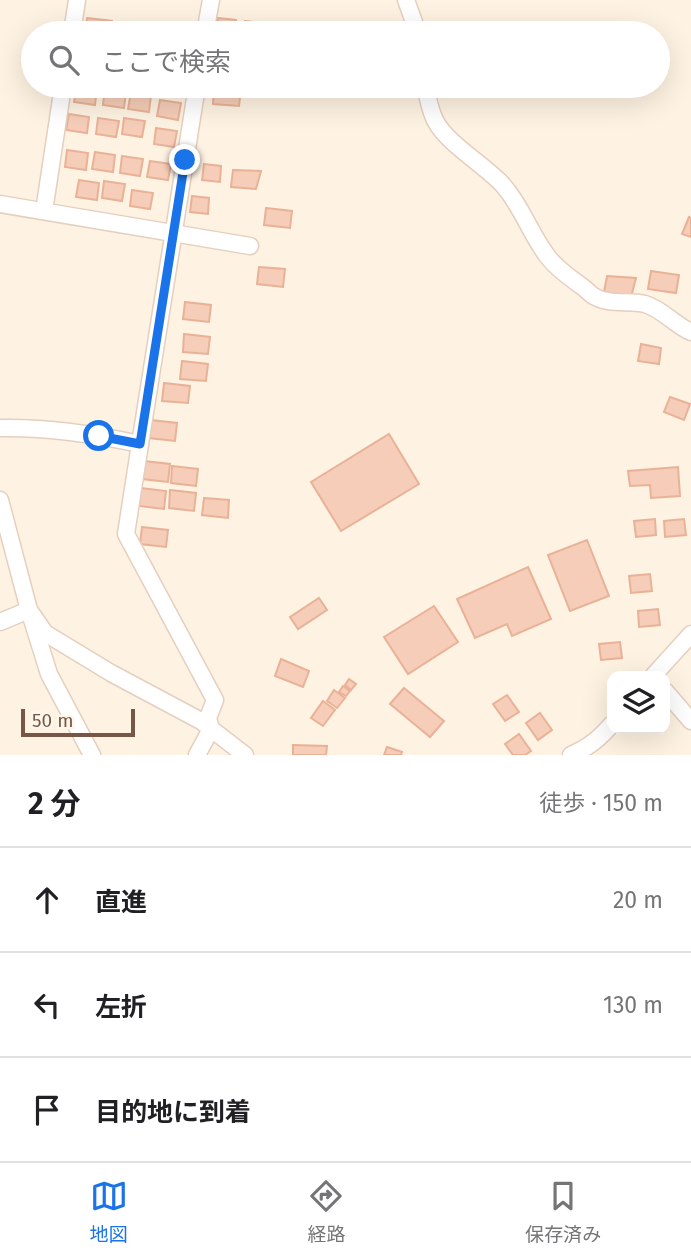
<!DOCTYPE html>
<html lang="ja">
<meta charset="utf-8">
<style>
:root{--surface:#fff;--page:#f2f2f2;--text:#202124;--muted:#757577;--line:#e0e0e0;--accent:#1a73e8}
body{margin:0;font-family:"Fira Sans","Noto Sans JP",sans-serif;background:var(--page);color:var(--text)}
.controls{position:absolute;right:21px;bottom:21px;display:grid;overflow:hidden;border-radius:14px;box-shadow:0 7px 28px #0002}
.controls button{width:63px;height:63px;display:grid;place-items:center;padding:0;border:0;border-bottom:2px solid var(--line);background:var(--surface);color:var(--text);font:35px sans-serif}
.scale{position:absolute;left:21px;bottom:18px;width:114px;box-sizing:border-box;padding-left:7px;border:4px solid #785646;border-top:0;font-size:19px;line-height:24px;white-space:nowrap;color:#785646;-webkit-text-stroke:5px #fff6ea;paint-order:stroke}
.stop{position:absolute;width:21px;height:21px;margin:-16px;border:5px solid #1a73e8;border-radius:50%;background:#fff}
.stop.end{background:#1a73e8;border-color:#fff;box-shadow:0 2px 7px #0008}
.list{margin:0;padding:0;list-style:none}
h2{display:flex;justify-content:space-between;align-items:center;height:91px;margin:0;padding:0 28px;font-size:30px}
h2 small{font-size:23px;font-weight:400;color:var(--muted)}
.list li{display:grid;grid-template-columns:46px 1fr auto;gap:21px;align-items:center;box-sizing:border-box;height:105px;padding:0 28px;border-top:2px solid var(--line)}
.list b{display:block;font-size:26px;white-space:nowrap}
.list em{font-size:23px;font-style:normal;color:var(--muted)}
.icon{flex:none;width:38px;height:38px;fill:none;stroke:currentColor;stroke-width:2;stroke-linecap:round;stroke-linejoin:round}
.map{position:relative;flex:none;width:691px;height:755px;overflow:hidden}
.search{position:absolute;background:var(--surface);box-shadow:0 7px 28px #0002;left:21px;right:21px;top:21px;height:77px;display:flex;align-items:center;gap:18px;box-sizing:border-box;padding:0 24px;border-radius:38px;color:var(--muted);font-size:26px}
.sheet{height:406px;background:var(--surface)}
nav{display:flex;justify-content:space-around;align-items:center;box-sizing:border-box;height:98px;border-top:2px solid var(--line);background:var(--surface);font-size:19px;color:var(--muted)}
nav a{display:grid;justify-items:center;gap:4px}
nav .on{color:var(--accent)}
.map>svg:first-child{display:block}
.building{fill:#f5cdb8;stroke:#e9b297;stroke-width:2}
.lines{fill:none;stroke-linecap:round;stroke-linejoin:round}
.minor-casing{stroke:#e5cfbf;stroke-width:19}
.minor{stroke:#fff;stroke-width:16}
.route{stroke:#1a73e8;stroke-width:9}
</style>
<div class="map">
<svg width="691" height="755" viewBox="0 0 691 755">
<rect width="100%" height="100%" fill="#fef2e2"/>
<!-- building -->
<g class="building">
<polygon points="87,18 112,21 111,33 85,33"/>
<polygon points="218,18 236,20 235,33 217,33"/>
<polygon points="245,21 263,23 262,33 244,33"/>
<polygon points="117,25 137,28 136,33 115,33"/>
<polygon points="276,27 294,29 293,33 275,33"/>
<polygon points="143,29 164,32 164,33 143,33"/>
<polygon points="77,86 97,88 95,105 74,102"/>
<polygon points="214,87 241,89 239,106 213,104"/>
<polygon points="105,88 126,91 124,108 103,105"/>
<polygon points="131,92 151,95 149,112 128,109"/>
<polygon points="160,100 181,103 178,120 157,116"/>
<polygon points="69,114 89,117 87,133 66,130"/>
<polygon points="98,118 119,121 116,137 96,134"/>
<polygon points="124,118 145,121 142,137 122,134"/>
<polygon points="156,128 177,131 174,147 154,144"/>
<polygon points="67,150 88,153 86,170 65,167"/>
<polygon points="95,152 115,155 113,172 92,169"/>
<polygon points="122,156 143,159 140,176 120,173"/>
<polygon points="150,161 171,164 168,180 147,177"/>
<polygon points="204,164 221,166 220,182 202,180"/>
<polygon points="233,170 261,171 256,189 231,187"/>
<polygon points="79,180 99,183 97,200 76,197"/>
<polygon points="104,181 125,184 122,201 102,198"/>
<polygon points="132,190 153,193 150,209 130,206"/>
<polygon points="192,196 209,198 208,214 190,212"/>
<polygon points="266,208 292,211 290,228 264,225"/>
<polygon points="689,217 691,218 691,237 682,234"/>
<polygon points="259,267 285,269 283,287 257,284"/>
<polygon points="651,271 679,275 676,293 648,289"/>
<polygon points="607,276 636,278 631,297 604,292"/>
<polygon points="185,302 211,305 209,322 183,319"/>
<polygon points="184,334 210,337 208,354 183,352"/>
<polygon points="641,344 661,348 659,364 638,361"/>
<polygon points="182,361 208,364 206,381 180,379"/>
<polygon points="164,383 190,386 188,403 162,401"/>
<polygon points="670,397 690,404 684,420 664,412"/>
<polygon points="151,420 177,423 175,441 149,438"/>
<polygon points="389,434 419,484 341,531 311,482"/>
<polygon points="144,461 170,464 168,482 142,479"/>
<polygon points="172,466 198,469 196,486 171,483"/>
<polygon points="678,467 680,496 651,498 650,485 630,486 628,471"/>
<polygon points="141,488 166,491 164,509 139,506"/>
<polygon points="170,490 196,493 194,511 169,508"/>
<polygon points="204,498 229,500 228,518 202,515"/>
<polygon points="655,519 656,535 636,537 634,521"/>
<polygon points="684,519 686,535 665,537 664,521"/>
<polygon points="142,527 168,530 166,547 140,544"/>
<polygon points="587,540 609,596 570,611 548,555"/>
<polygon points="528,567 551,619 512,636 507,624 475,638 457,599"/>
<polygon points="650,574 652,591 631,593 629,576"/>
<polygon points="319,598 327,610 298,629 290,617"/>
<polygon points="434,606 458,642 408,674 384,637"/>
<polygon points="658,609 660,625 639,627 638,611"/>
<polygon points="620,642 622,658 601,660 599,644"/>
<polygon points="281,659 309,671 303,687 275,676"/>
<polygon points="349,679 356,684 351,690 345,685"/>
<polygon points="343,686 350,691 346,696 339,692"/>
<polygon points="404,688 444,721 430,737 390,704"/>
<polygon points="334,690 345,698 337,708 327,701"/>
<polygon points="507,695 519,712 505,721 493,704"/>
<polygon points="323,701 335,710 323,726 311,718"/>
<polygon points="540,713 552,730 538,740 526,723"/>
<polygon points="519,734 531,751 525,755 513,755 505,744"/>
<polygon points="293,745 327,746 326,755 293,755"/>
<polygon points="387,747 402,752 401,755 384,755"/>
</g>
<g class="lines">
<!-- minor casing -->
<g class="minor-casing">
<g id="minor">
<polyline points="406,0 418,33"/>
<polyline points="72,33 77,0"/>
<polyline points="205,33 211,0"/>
<path d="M425,86C428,97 430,112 436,122C448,144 483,164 502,184C522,206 530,234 548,257C557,269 568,276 580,285C585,288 588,292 592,295C608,306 628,300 645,304C662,309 675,325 691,332"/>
<polyline points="0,204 250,246"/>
<polyline points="44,211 63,86"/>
<path d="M0,428C48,427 94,434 140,444L126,534L215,700L208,718L211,729L197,755"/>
<polyline points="140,444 197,86"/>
<polyline points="0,500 29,610 49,674 92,755"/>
<polyline points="0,622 29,610 45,633 111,673 201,721 245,755"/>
<polyline points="653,676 691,634"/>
<polyline points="665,691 691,721"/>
<path d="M571,755C589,747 599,739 612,724"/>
</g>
</g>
<!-- minor -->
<use href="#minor" class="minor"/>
</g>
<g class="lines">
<!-- route -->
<polyline class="route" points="99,436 140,444 185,160"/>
</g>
</svg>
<div class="controls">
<button><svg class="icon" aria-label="layers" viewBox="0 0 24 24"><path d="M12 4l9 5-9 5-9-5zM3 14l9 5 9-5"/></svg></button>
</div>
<div class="scale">50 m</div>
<div class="stop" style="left:99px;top:436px"></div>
<div class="stop end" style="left:185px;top:160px"></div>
<div class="search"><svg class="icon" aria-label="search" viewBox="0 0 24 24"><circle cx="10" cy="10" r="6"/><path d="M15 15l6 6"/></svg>ここで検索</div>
</div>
<section class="sheet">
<h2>2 分<small>徒歩 · 150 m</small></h2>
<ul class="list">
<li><svg class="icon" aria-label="ahead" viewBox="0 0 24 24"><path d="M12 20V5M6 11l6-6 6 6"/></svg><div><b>直進</b></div><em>20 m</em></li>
<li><svg class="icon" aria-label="left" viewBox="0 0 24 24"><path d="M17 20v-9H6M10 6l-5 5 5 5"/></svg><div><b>左折</b></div><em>130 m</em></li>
<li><svg class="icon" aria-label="arrive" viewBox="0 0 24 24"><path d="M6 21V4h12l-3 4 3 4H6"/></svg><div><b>目的地に到着</b></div></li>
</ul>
</section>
<nav>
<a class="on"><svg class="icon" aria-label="map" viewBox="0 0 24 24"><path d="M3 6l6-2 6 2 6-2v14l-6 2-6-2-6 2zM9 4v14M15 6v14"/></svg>地図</a>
<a><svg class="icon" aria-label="directions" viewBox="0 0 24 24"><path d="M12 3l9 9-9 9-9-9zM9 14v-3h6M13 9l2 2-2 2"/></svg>経路</a>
<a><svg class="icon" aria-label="saved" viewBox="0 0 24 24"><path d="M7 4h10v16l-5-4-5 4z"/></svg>保存済み</a>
</nav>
